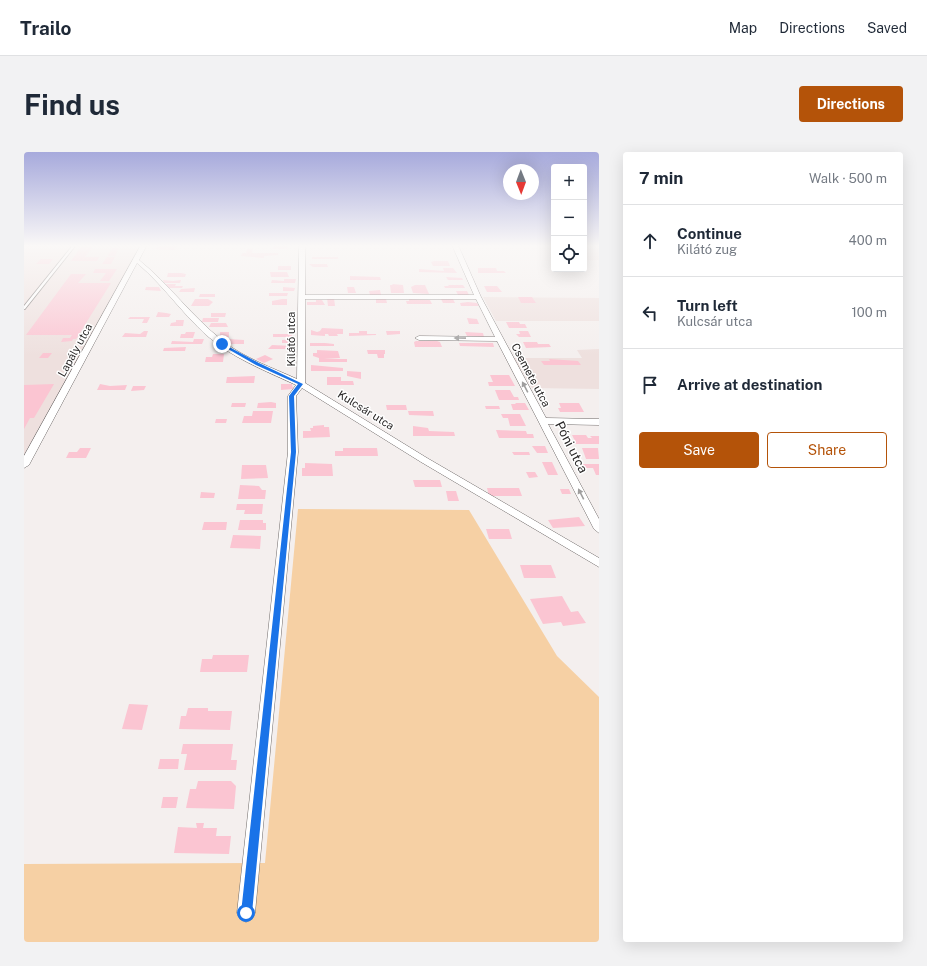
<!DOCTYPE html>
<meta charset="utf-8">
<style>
:root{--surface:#fff;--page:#f2f2f3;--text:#1f2937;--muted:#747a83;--line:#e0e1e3;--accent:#b45309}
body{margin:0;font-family:"Public Sans",sans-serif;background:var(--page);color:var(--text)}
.controls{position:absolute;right:12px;top:12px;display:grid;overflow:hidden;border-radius:4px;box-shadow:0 4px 16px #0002}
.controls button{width:36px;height:36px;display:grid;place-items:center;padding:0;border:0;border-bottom:1px solid var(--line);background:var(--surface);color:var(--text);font:20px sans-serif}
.compass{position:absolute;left:479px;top:12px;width:36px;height:36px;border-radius:50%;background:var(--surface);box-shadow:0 4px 16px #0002;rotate:179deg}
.stop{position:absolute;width:12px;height:12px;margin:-9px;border:3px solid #1a73e8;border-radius:50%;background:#fff}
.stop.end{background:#1a73e8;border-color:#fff;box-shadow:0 1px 4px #0008}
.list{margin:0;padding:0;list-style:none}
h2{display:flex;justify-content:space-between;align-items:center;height:52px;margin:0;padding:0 16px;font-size:17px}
h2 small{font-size:13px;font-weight:400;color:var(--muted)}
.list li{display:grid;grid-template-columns:26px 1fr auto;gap:12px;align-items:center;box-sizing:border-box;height:72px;padding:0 16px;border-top:1px solid var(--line)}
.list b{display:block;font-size:15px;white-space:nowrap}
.list p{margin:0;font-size:13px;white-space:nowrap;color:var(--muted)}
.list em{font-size:13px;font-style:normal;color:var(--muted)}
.actions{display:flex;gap:8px;padding:12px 16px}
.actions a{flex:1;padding:9px 0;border:1px solid var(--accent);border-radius:4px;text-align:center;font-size:14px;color:var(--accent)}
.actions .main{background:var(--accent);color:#fff}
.icon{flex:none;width:22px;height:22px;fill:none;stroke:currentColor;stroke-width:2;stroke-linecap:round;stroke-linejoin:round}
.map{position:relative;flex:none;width:575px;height:790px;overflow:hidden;border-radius:4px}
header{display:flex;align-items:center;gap:24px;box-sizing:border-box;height:56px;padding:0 20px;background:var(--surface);border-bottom:1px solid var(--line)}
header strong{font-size:19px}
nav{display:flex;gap:22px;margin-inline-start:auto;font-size:14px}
.intro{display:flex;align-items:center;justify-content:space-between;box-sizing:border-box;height:96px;padding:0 24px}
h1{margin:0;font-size:28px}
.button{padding:10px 18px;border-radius:4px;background:var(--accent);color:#fff;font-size:14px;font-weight:700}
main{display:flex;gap:24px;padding:0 24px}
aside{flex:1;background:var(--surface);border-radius:4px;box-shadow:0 4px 16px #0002}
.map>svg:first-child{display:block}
.built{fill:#eee0de}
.green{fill:#f6d0a4}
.building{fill:#fbc5d2}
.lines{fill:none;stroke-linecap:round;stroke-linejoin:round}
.service-casing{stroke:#6f6a69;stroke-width:1.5}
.minor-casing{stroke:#6f6a69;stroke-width:1}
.service{fill:#fff;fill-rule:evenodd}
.minor{fill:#fff;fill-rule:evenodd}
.oneway{fill:#9f9e9e}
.route{fill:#1a73e8}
.labels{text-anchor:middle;stroke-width:3;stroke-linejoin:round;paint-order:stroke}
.far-street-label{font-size:11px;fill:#292727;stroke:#fff}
.street-label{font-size:13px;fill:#292727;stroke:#fff}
</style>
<header>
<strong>Trailo</strong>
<nav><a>Map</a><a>Directions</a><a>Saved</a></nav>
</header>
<div class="intro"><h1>Find us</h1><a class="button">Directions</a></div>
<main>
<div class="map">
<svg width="575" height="790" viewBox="0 0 575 790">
<rect width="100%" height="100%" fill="#f4efee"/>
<!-- built -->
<g class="built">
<polygon points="0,93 117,93 0,303"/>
<rect x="560" y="93" width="15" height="15"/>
<polygon points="459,145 575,146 575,169 472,169"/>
<polygon points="575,197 575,237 508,236 490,206 558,206 553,198"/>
</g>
<!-- green -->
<polygon class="green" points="274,357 445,358 533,504 575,545 575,790 0,790 0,712 241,711"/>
<!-- building -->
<g class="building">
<polygon points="0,93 25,93 23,95 0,95"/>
<polygon points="151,93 153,94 151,98 130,97 137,94"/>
<polygon points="250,94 264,94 263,97 249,97"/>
<polygon points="57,95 69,95 61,105 75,105 73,109 47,109"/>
<polygon points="88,96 95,96 91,104 84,104"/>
<polygon points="223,97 229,97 228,101 254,101 254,103 240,104 240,106 217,104 218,101 222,101"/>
<polygon points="83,105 91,105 87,112 78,112"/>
<rect x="288" y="105" width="26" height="2"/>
<polygon points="17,107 29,107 25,112 12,112"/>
<polygon points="410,109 424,109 426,114 409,114 407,110"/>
<polygon points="285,112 303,112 304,115 289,115"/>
<rect x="254" y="114" width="13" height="4"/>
<polygon points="419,116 429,116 433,121 395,120 395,117 420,119"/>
<polygon points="454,116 472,116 473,119 480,119 482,121 454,121"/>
<polygon points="71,117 93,117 85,129 76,129 82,121 69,121"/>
<polygon points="246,120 263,120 265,125 247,125"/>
<polygon points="144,121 157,121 162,122 161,125 143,125"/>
<polygon points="47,122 62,122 54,131 87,131 52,187 49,187 48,189 37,190 39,186 46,186 48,183 2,183"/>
<polygon points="326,124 356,125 357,128 326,128"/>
<polygon points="422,125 438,126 439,128 424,128"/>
<polygon points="260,127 272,127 271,131 247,131 248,128 260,129"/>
<polygon points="139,128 149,129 157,128 156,131 140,131"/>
<polygon points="142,132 152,132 151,134 159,134 158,136 143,136"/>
<polygon points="368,132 379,133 380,141 367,141 366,133 369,133"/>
<polygon points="391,133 401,133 405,142 389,141 387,135"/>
<polygon points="424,133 439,133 441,136 421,136 420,134 425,134"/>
<polygon points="460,134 473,134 478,140 463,140"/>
<polygon points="122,135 135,135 137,139 121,138"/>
<polygon points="259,135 271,136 270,139 259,139"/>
<polygon points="323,135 330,135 332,141 324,141"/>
<polygon points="171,136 170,140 155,140 157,137"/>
<polygon points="356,138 357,143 346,143 345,139"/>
<polygon points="432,139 443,139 445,143 434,143"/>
<polygon points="245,141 264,141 263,144 245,144"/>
<polygon points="176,142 191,142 191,145 175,145"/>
<polygon points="494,145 508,145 512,151 497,151"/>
<polygon points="303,146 310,146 311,154 304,154"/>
<polygon points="352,146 362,147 363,151 352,151"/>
<polygon points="171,147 184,147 189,150 185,154 167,154"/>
<polygon points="258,147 263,147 263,153 248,153 248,149"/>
<polygon points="385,147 406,148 408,152 383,152 382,149 385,149"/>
<polygon points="417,147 429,147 431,151 419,151"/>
<polygon points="292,148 298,148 301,153 283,153 283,150 292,150"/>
<polygon points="444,150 453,151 455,154 437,154 436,151"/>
<polygon points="134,160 142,161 147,162 145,165 132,165"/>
<polygon points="187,161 202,161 201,165 187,165"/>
<polygon points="106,165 126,165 123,171 118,171 120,167 104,167"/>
<polygon points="179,166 195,166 194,170 178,170"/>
<polygon points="443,166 453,167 455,172 445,172"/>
<polygon points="152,168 160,168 159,174 146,174 147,171 152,170"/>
<polygon points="482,170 495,170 496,172 501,172 503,176 485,176"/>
<polygon points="187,171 202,171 204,175 185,175"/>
<polygon points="298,176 319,177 319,182 313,182 314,184 305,184 304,182 301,182 301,184 287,183 287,178 293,180 296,179"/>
<polygon points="120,179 124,179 122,185 98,185 101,181 116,182"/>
<polygon points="335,179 343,179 343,182 352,182 352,183 325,184 325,181 335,181"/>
<polygon points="362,179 376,179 376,182 363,183"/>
<polygon points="495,179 504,179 507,185 495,185 492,182 496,182"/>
<polygon points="162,180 171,180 169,186 156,186 157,182 161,182"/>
<rect x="196" y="180" width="9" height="5"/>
<polygon points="441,180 459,181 460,185 443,184"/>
<rect x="249" y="182" width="19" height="3"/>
<polygon points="170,187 180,187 178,192 147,192 148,189 169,190"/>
<polygon points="204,187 220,188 220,192 203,192"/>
<polygon points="269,187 270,191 258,191 258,188"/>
<polygon points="392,189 413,189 416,190 418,195 391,195 390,190"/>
<polygon points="499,190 513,190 514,192 525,192 527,195 502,196"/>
<polygon points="286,191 301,191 310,192 310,194 286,194"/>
<polygon points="435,191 469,191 470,195 436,194"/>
<polygon points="248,193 269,194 268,197 244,197"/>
<polygon points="162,195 161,199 139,199 140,196"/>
<polygon points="293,198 314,199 316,206 300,207 323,207 323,210 295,210 295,206 289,204 289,201 293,201"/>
<polygon points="343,198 361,198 361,202 360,202 360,206 354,206 353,202 344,202"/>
<polygon points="19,201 28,201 24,206 15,206"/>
<polygon points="189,202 200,202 199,210 181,210 182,205 188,205"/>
<polygon points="241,203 249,207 240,211 232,207"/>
<polygon points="525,207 554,209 557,213 520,213 517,209 526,209"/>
<polygon points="287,213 319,216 319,219 287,219"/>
<polygon points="323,219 337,220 337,227 323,224"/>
<polygon points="466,223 485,223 491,234 465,234 464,230 469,230"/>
<polygon points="231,224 230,231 202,231 203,225 206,225"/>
<polygon points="303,225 317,225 317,229 329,229 330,233 303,233"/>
<polygon points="30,232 10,266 6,266 0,277 0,233"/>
<polygon points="76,232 86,234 103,233 101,238 73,238"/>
<polygon points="257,232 268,232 269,237 257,238"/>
<polygon points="109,234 122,234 120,238 107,239"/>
<polygon points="471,238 486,238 490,245 494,245 495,248 475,248"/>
<polygon points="247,250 252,251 252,256 233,256 234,251"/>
<polygon points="208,251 222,251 221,255 207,255"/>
<polygon points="491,251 501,251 505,258 489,258 487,252 492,252"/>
<polygon points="535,251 555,251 560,260 536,260 534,256 537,256"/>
<polygon points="362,253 382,253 383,258 363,258"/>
<polygon points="461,254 475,254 476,257 462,257"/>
<polygon points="229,259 249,259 247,271 218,271 220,264 228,264"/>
<polygon points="384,259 409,259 410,264 385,263"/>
<polygon points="477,262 496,262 502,274 486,274 484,266 479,266"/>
<polygon points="192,267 203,267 202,271 191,271"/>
<polygon points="300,273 300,275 305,275 306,285 279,286 279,279 287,279 286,276 289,276 289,274"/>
<polygon points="389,274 404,276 405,279 430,280 431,284 389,284"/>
<polygon points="472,278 502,279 503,282 509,282 510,286 475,286"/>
<polygon points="548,283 562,283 564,286 568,286 566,284 575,284 575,292 549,292 547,289 551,289"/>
<polygon points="508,294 521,294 524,301 513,301"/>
<polygon points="56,296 67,296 62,306 42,306 45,300 53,300"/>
<polygon points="319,296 353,296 354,304 311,304 311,299 319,299"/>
<polygon points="558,296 574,296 575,307 562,307"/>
<polygon points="488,300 505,300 506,303 490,303"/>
<polygon points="518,310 528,310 534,323 524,323"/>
<polygon points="281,311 308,312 309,324 278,324 278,316 281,316"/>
<polygon points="558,312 575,312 575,323 572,323 569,316 560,316"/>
<polygon points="218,313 242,313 244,326 217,327"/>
<polygon points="502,320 511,320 514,325 505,326"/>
<polygon points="389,328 416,328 418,335 391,335"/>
<polygon points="216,333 235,334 238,338 242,338 241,347 214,347"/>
<polygon points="463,336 495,336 498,344 465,344"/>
<polygon points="536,337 545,337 547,342 538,342"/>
<polygon points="422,339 432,339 435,349 424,349"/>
<polygon points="177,340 191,341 190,346 176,346"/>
<polygon points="213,352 239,352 238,362 220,362 221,358 212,358"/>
<polygon points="555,365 561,374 529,376 524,368"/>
<polygon points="216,368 239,368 239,371 242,371 242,378 214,378"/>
<polygon points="180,370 203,370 202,378 178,378"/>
<polygon points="462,377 485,377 488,387 465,387"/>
<polygon points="209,383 237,384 236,397 206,396"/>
<polygon points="496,413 527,413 532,426 500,426"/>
<polygon points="538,444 547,460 554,459 562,471 539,474 537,470 519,472 506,447"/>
<polygon points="189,503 225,503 223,520 176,520 178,507 188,507"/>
<polygon points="105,552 124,553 118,578 98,577"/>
<polygon points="164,556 184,556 184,559 208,559 206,578 155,577 157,564 162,564"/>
<polygon points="159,592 209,592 207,608 213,608 212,618 160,618 163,602 157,602"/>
<polygon points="136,607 155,607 154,617 134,617"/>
<polygon points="174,629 207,629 212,634 210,657 162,656 166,637 172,637"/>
<polygon points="139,645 154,645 152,656 137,656"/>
<polygon points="172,671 180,671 179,676 193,676 192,684 207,684 205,702 150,701 154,675 173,676"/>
</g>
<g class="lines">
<!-- service casing -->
<g class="service-casing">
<polygon id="service" points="49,93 52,93 1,157 0,157 0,154"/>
</g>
<!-- minor casing -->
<g class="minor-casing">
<path id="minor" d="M117,93H123L115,108C145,132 168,165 199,189C220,206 249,216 273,227L275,93H281V143H450L428,93H434L457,145L522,266L575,267V273L524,272L575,367V381L570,377L473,189L395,188L391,186L395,184L471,185L452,147H281V231L403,306L575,406V415L397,310L278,236L272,244L274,300L231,761L228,767L222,770L216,767L213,761L264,300V244L272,233C246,221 219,210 196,194C164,171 143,136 113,111L5,313L0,316V304Z"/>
</g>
<!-- service -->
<use href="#service" class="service"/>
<!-- minor -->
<use href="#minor" class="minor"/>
</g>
<!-- one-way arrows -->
<defs><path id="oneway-solid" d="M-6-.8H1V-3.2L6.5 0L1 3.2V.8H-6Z"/></defs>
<g class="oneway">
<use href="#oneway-solid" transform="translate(436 186) rotate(-179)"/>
<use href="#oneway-solid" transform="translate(501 235) rotate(-118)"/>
<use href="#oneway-solid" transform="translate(557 342) rotate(-117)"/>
</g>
<!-- sky -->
<linearGradient id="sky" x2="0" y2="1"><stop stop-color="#a7aadc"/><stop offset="0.46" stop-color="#faf8f7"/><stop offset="1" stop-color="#faf8f7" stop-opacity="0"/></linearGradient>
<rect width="575" height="204" fill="url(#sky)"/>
<!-- route -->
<polygon class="route" points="198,191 235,211 279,232 270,244 272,300 228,761 226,765 222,766 219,765 217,761 267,300 265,244 274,232 232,213 197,193"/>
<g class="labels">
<!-- far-street labels -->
<g class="far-street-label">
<text transform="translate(267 187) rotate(-90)" y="4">Kilátó utca</text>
<text transform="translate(51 198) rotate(-61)" y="4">Lapály utca</text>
<text transform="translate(507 223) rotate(62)" y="4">Csemete utca</text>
<text transform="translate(342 258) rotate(32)" y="4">Kulcsár utca</text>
</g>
<!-- street labels -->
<g class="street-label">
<text transform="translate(548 295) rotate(63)" y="5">Póni utca</text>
</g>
</g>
</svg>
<div class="controls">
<button>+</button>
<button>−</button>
<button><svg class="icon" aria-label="locate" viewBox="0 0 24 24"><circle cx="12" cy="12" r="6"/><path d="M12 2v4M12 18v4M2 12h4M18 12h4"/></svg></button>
</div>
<svg class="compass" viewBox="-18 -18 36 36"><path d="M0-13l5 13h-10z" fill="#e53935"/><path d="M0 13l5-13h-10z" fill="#747a83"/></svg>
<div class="stop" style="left:222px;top:761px"></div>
<div class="stop end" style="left:198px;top:192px"></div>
</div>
<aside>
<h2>7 min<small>Walk · 500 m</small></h2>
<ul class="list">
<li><svg class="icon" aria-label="ahead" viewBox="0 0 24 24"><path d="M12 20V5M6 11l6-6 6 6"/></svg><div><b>Continue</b><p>Kilátó zug</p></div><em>400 m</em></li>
<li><svg class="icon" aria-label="left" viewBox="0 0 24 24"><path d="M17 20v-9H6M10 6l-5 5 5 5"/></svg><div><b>Turn left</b><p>Kulcsár utca</p></div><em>100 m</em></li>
<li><svg class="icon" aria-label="arrive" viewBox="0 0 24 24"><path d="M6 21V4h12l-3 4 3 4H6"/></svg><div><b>Arrive at destination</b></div></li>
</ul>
<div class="actions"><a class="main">Save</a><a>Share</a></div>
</aside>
</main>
